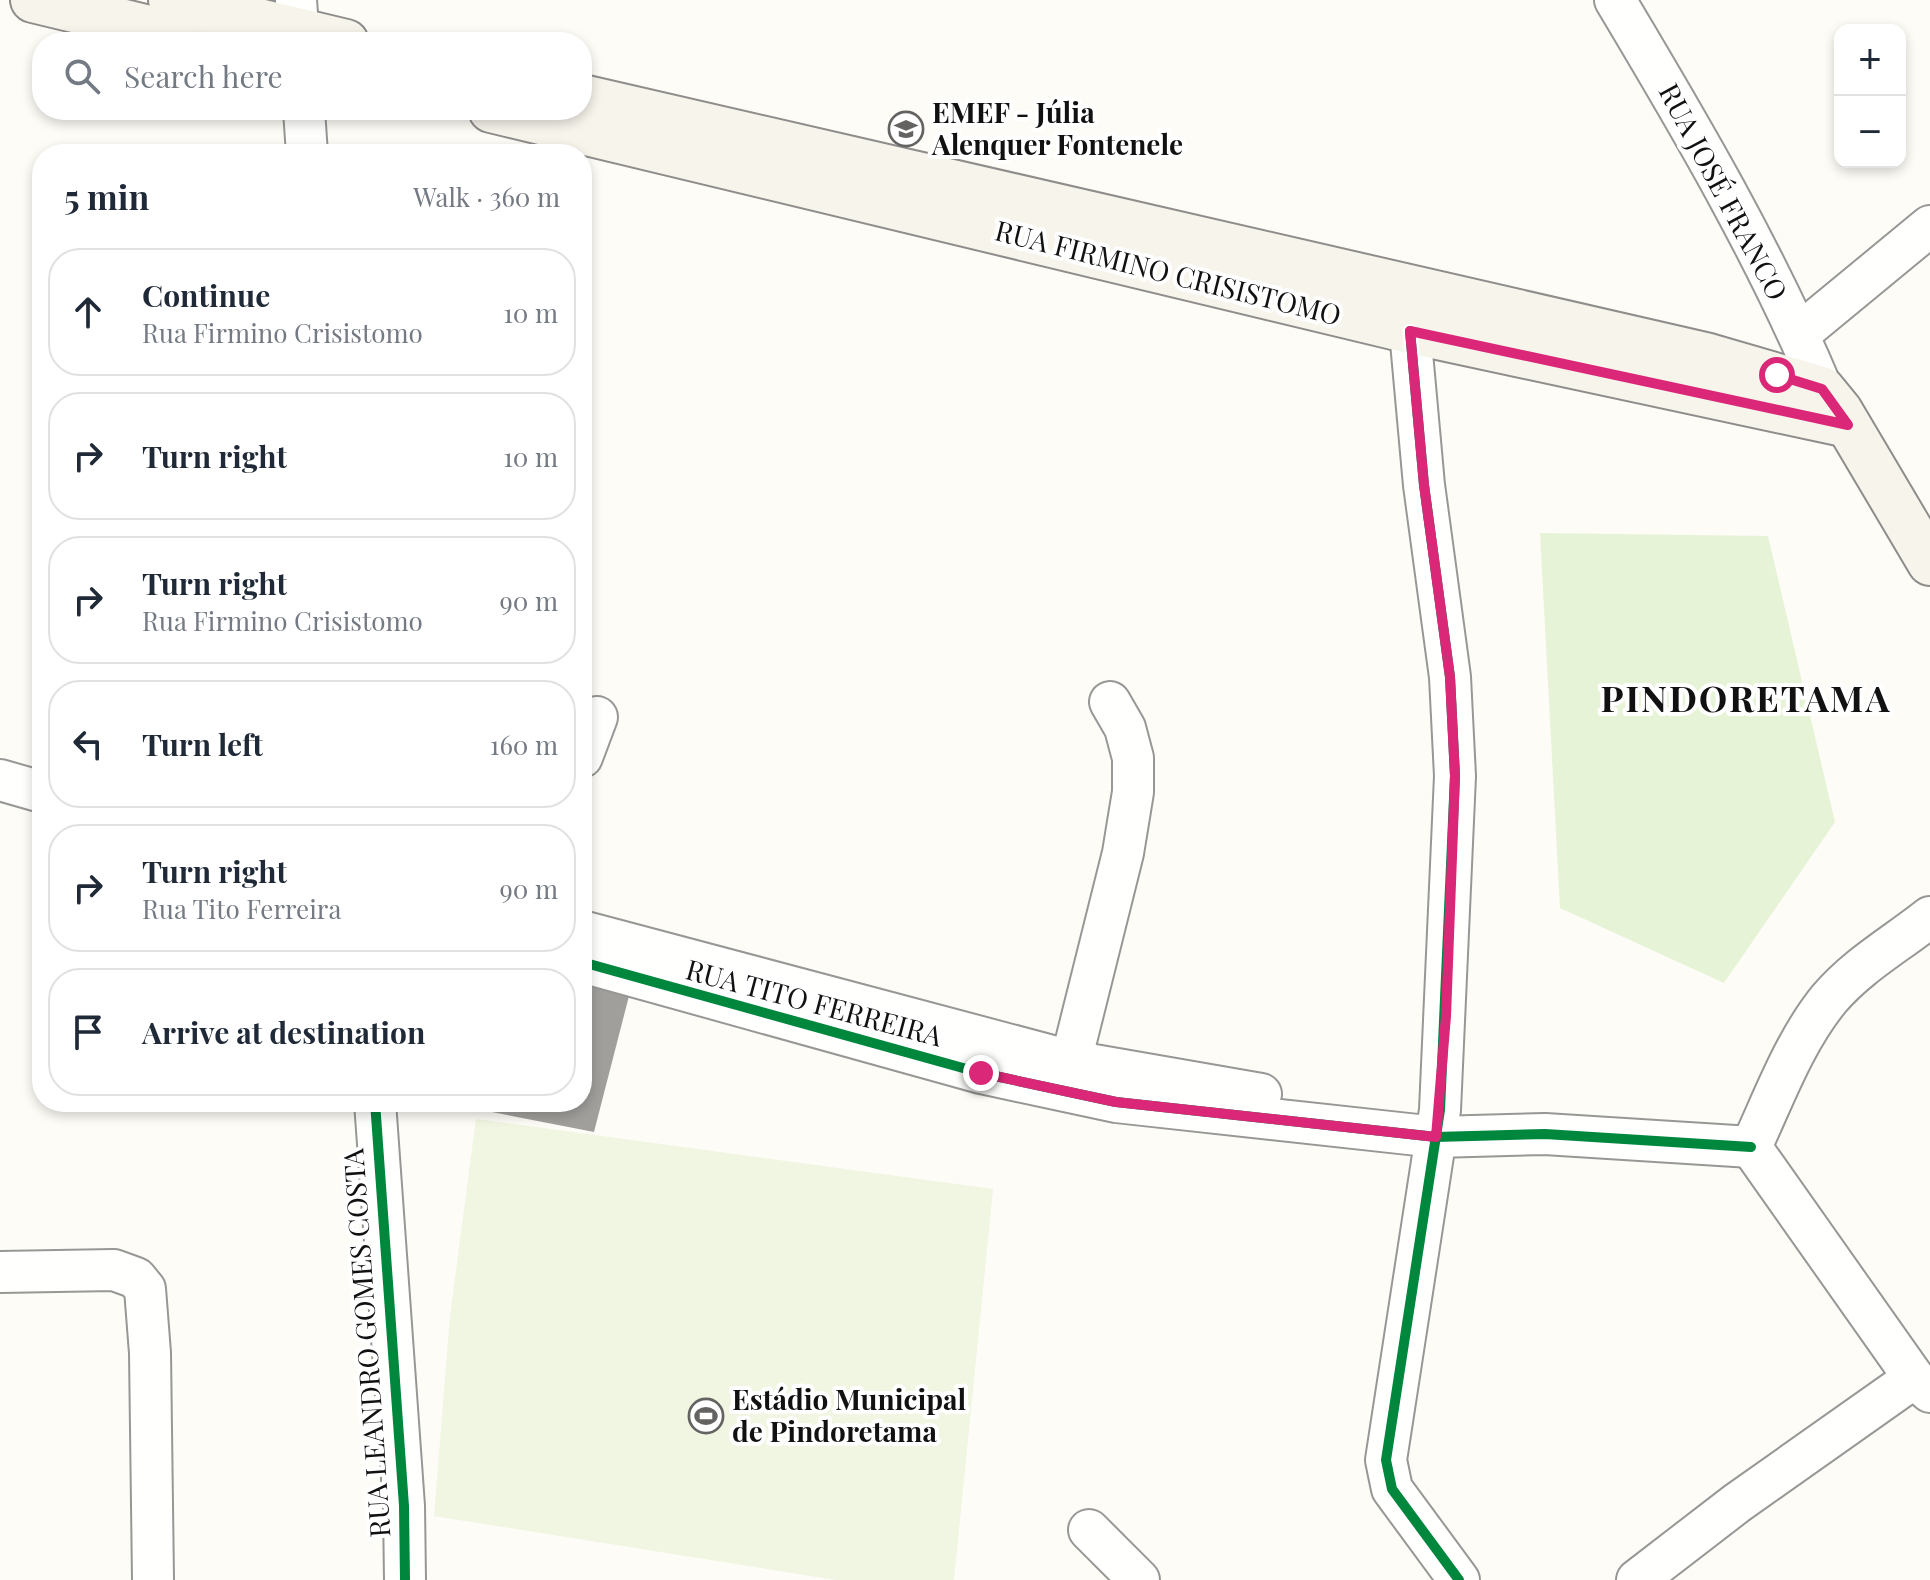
<!DOCTYPE html>
<meta charset="utf-8">
<style>
:root{--surface:#fff;--page:#f2f2f3;--text:#1f2937;--muted:#747a83;--line:#e0e1e3}
body{margin:0;font-family:"Playfair Display",serif;background:var(--page);color:var(--text)}
.controls{position:absolute;right:24px;top:24px;display:grid;overflow:hidden;border-radius:16px;box-shadow:0 4px 12px #0003}
.controls button{width:72px;height:72px;display:grid;place-items:center;padding:0;border:0;border-bottom:2px solid var(--line);background:var(--surface);color:var(--text);font:40px sans-serif}
.stop{position:absolute;width:24px;height:24px;margin:-18px;border:6px solid #db2777;border-radius:50%;background:#fff}
.stop.end{background:#db2777;border-color:#fff;box-shadow:0 2px 8px #0008}
.list{margin:0;padding:0;list-style:none}
h2{display:flex;justify-content:space-between;align-items:center;height:104px;margin:0;padding:0 32px;font-size:34px}
h2 small{font-size:26px;font-weight:400;color:var(--muted)}
.list li{display:grid;grid-template-columns:52px 1fr auto;gap:24px;align-items:center;box-sizing:border-box;height:128px;margin:0 16px 16px;padding:0 16px;border:2px solid var(--line);border-radius:32px}
.list b{display:block;font-size:30px;white-space:nowrap}
.list p{margin:0;font-size:26px;white-space:nowrap;color:var(--muted)}
.list em{font-size:26px;font-style:normal;color:var(--muted)}
.icon{flex:none;width:44px;height:44px;fill:none;stroke:currentColor;stroke-width:2;stroke-linecap:round;stroke-linejoin:round}
.map{position:relative;flex:none;width:1930px;height:1580px;overflow:hidden}
.search{position:absolute;background:var(--surface);box-shadow:0 4px 12px #0003;left:32px;top:32px;width:560px;height:88px;display:flex;align-items:center;gap:20px;box-sizing:border-box;padding:0 28px;border-radius:32px;color:var(--muted);font-size:30px}
.panel{position:absolute;background:var(--surface);box-shadow:0 4px 12px #0003;left:32px;top:144px;width:560px;height:968px;border-radius:32px}
.map>svg:first-child{display:block}
.green{fill:#e7f3d7}
.pitch{fill:#f0f6e1}
.building{fill:#a19f9c}
.lines{fill:none;stroke-linecap:round;stroke-linejoin:round}
.street-casing{stroke:#979795;stroke-width:44}
.secondary-casing{stroke:#8e8d8b;stroke-width:48}
.street{stroke:#fffffe;stroke-width:40}
.secondary{stroke:#f6f4eb;stroke-width:44}
.cycleway-casing{stroke:#fff;stroke-width:15}
.cycleway{stroke:#00873e;stroke-width:10}
.route{stroke:#db2777;stroke-width:10}
.labels{text-anchor:middle;stroke-width:8;stroke-linejoin:round;paint-order:stroke}
.poi-label{font-size:28px;font-weight:bold;fill:#111;stroke:#fff;text-anchor:start}
.street-label{font-size:28px;fill:#111;stroke:#fff}
.district-label{font-size:36px;font-weight:bold;letter-spacing:2px;fill:#111;stroke:#fff}
</style>
<div class="map">
<svg width="1930" height="1580" viewBox="0 0 1930 1580">
<rect width="100%" height="100%" fill="#fdfcf7"/>
<!-- green -->
<polygon class="green" points="1540,533 1768,536 1835,822 1724,983 1560,908"/>
<!-- pitch -->
<polygon class="pitch" points="476,1119 993,1189 954,1580 836,1580 434,1516 450,1316"/>
<!-- building -->
<polygon class="building" points="582,982 629,996 594,1132 446,1103 582,1102"/>
<g class="lines">
<!-- street casing -->
<g class="street-casing">
<g id="street">
<polyline points="296,0 299,42"/>
<path d="M1615,0C1691,127 1765,253 1822,389"/>
<polyline points="304,110 307,154"/>
<polyline points="1410,331 1424,485 1450,677 1455,776 1440,1110 1386,1460 1392,1489 1459,1580"/>
<polyline points="1799,334 1930,226"/>
<polyline points="582,757 597,717"/>
<polyline points="0,780 42,792"/>
<path d="M1930,917C1896,944 1858,965 1829,999C1794,1042 1774,1098 1751,1147L1914,1378L1930,1392"/>
<polyline points="582,931 1071,1061 1261,1094"/>
<polyline points="582,962 981,1073 1116,1102 1436,1137 1545,1134 1751,1147"/>
<polyline points="1071,1061 1123,853 1133,792 1133,758 1125,728 1110,702"/>
<polyline points="375,1102 404,1506 405,1580"/>
<polyline points="0,1272 114,1270 136,1278 145,1289 150,1353 153,1580"/>
<polyline points="1089,1530 1139,1580"/>
<polyline points="1637,1580 1737,1503 1914,1378"/>
</g>
</g>
<!-- secondary casing -->
<g class="secondary-casing">
<g id="secondary">
<polyline points="33,0 207,42"/>
<polyline points="171,0 346,42"/>
<polyline points="582,97 1709,356 1822,389 1840,411 1930,563"/>
<polyline points="491,110 1410,331 1848,425"/>
</g>
</g>
<!-- street -->
<use href="#street" class="street"/>
<!-- secondary -->
<use href="#secondary" class="secondary"/>
<!-- cycleway casing -->
<g class="cycleway-casing">
<g id="cycleway">
<polyline points="1410,331 1424,485 1450,677 1455,776 1440,1110 1386,1460 1392,1489 1459,1580"/>
<polyline points="582,962 981,1073 1116,1102 1436,1137 1545,1134 1751,1147"/>
<polyline points="375,1102 404,1506 405,1580"/>
</g>
</g>
<!-- cycleway -->
<use href="#cycleway" class="cycleway"/>
</g>
<g class="lines">
<!-- route -->
<polyline class="route" points="981,1073 1116,1102 1436,1137 1446,1016 1455,776 1450,677 1424,485 1410,331 1848,425 1822,389 1777,375"/>
</g>
<!-- icons -->
<defs>
<g id="school-ring" transform="scale(1.8)"><circle r="9.5" fill="#fff" stroke="#646362" stroke-width="1.5"/><path d="M0-5L7-2L0 1L-7-2ZM-4 1L0 2.5L4 1V4Q0 6-4 4Z" fill="#646362"/></g>
<g id="stadium-ring" transform="scale(1.8)"><circle r="9.5" fill="#fff" stroke="#646362" stroke-width="1.5"/><path d="M0-5a6.5 5 0 1 0 0 10a6.5 5 0 1 0 0-10ZM-3.5-1.8h7v3.6h-7Z" fill="#646362"/></g>
</defs>
<g fill-rule="evenodd">
<use href="#school-ring" x="906" y="129"/>
<use href="#stadium-ring" x="706" y="1416"/>
</g>
<g class="labels">
<!-- poi labels -->
<g class="poi-label">
<text x="932" y="123">EMEF - Júlia<tspan x="932" dy="32">Alenquer Fontenele</tspan></text>
<text x="732" y="1410">Estádio Municipal<tspan x="732" dy="32">de Pindoretama</tspan></text>
</g>
<!-- street labels -->
<g class="street-label">
<text transform="translate(1723 192) rotate(62)" y="10">RUA JOSÉ FRANCO</text>
<text transform="translate(1168 273) rotate(14)" y="10">RUA FIRMINO CRISISTOMO</text>
<text transform="translate(814 1003) rotate(15)" y="10">RUA TITO FERREIRA</text>
<text transform="translate(367 1343) rotate(-94)" y="10">RUA LEANDRO GOMES COSTA</text>
</g>
<!-- district labels -->
<g class="district-label">
<text x="1746" y="712">PINDORETAMA</text>
</g>
</g>
</svg>
<div class="controls">
<button>+</button>
<button>−</button>
</div>
<div class="stop" style="left:1777px;top:375px"></div>
<div class="stop end" style="left:981px;top:1073px"></div>
<div class="search"><svg class="icon" aria-label="search" viewBox="0 0 24 24"><circle cx="10" cy="10" r="6"/><path d="M15 15l6 6"/></svg>Search here</div>
<section class="panel">
<h2>5 min<small>Walk · 360 m</small></h2>
<ul class="list">
<li><svg class="icon" aria-label="ahead" viewBox="0 0 24 24"><path d="M12 20V5M6 11l6-6 6 6"/></svg><div><b>Continue</b><p>Rua Firmino Crisistomo</p></div><em>10 m</em></li>
<li><svg class="icon" aria-label="right" viewBox="0 0 24 24"><path d="M7 20v-9h11M14 6l5 5-5 5"/></svg><div><b>Turn right</b></div><em>10 m</em></li>
<li><svg class="icon" aria-label="right" viewBox="0 0 24 24"><path d="M7 20v-9h11M14 6l5 5-5 5"/></svg><div><b>Turn right</b><p>Rua Firmino Crisistomo</p></div><em>90 m</em></li>
<li><svg class="icon" aria-label="left" viewBox="0 0 24 24"><path d="M17 20v-9H6M10 6l-5 5 5 5"/></svg><div><b>Turn left</b></div><em>160 m</em></li>
<li><svg class="icon" aria-label="right" viewBox="0 0 24 24"><path d="M7 20v-9h11M14 6l5 5-5 5"/></svg><div><b>Turn right</b><p>Rua Tito Ferreira</p></div><em>90 m</em></li>
<li><svg class="icon" aria-label="arrive" viewBox="0 0 24 24"><path d="M6 21V4h12l-3 4 3 4H6"/></svg><div><b>Arrive at destination</b></div></li>
</ul>
</section>
</div>
